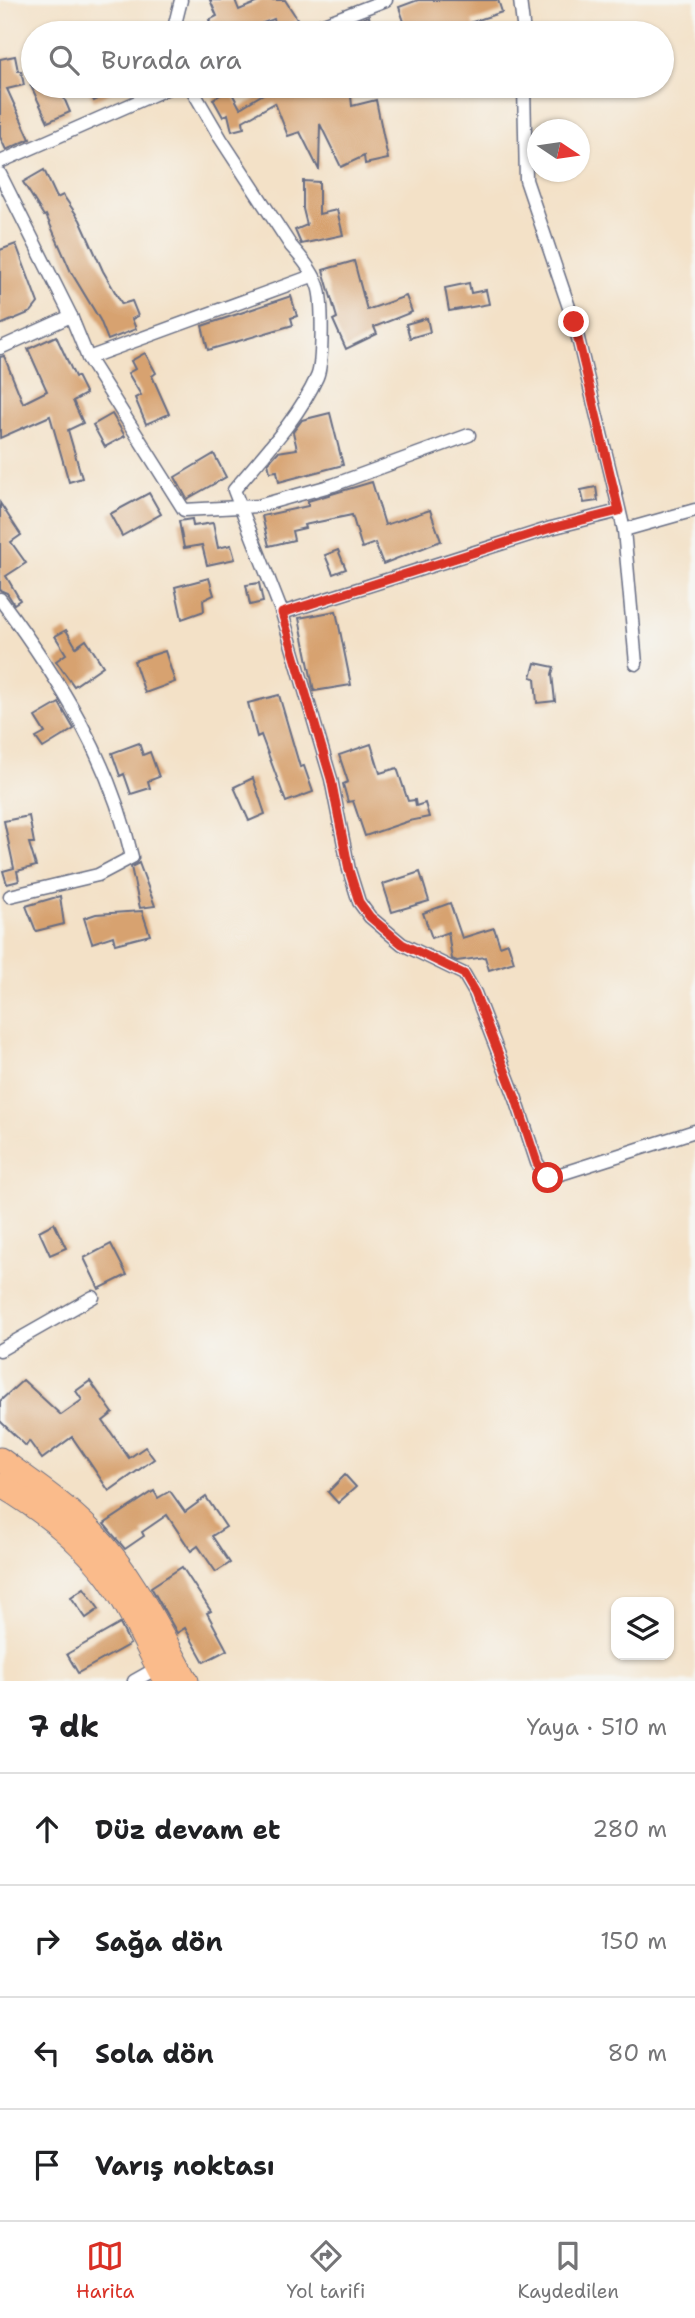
<!DOCTYPE html>
<html lang="tr">
<meta charset="utf-8">
<style>
:root{--surface:#fff;--page:#f2f2f2;--text:#202124;--muted:#757577;--line:#e0e0e0;--accent:#d93025}
body{margin:0;font-family:"Shantell Sans",sans-serif;background:var(--page);color:var(--text)}
.controls{position:absolute;right:21px;bottom:21px;display:grid;overflow:hidden;border-radius:14px;box-shadow:0 2px 5px #0004}
.controls button{width:63px;height:63px;display:grid;place-items:center;padding:0;border:0;border-bottom:2px solid var(--line);background:var(--surface);color:var(--text);font:35px sans-serif}
.compass{position:absolute;left:527px;top:119px;width:63px;height:63px;border-radius:50%;background:var(--surface);box-shadow:0 2px 5px #0004;rotate:103deg}
.stop{position:absolute;width:21px;height:21px;margin:-16px;border:5px solid #d93025;border-radius:50%;background:#fff}
.stop.end{background:#d93025;border-color:#fff;box-shadow:0 2px 7px #0008}
.list{margin:0;padding:0;list-style:none}
h2{display:flex;justify-content:space-between;align-items:center;height:91px;margin:0;padding:0 28px;font-size:30px}
h2 small{font-size:23px;font-weight:400;color:var(--muted)}
.list li{display:grid;grid-template-columns:46px 1fr auto;gap:21px;align-items:center;box-sizing:border-box;height:112px;padding:0 28px;border-top:2px solid var(--line)}
.list b{display:block;font-size:26px;white-space:nowrap}
.list em{font-size:23px;font-style:normal;color:var(--muted)}
.icon{flex:none;width:38px;height:38px;fill:none;stroke:currentColor;stroke-width:2;stroke-linecap:round;stroke-linejoin:round}
.map{position:relative;flex:none;width:695px;height:1681px;overflow:hidden}
.search{position:absolute;background:var(--surface);box-shadow:0 2px 5px #0004;left:21px;right:21px;top:21px;height:77px;display:flex;align-items:center;gap:18px;box-sizing:border-box;padding:0 24px;border-radius:38px;color:var(--muted);font-size:26px}
.sheet{height:539px;background:var(--surface)}
nav{display:flex;justify-content:space-around;align-items:center;box-sizing:border-box;height:98px;border-top:2px solid var(--line);background:var(--surface);font-size:19px;color:var(--muted)}
nav a{display:grid;justify-items:center;gap:4px}
nav .on{color:var(--accent)}
.map>svg:first-child{display:block}
.building{fill:#d7a26f}
.lines{fill:none;stroke-linecap:round;stroke-linejoin:round}
.street-casing{stroke:#676d83;stroke-width:15}
.highway-casing{stroke:#676d83;stroke-width:25}
.street{stroke:#fff;stroke-width:12}
.highway{stroke:#fabb8b;stroke-width:23}
.route{stroke:#d93025;stroke-width:9}
</style>
<div class="map">
<svg width="695" height="1681" viewBox="0 0 695 1681">
<rect width="100%" height="100%" fill="#f6f6f2"/>
<filter id="ink" filterUnits="userSpaceOnUse"><feTurbulence type="fractalNoise" baseFrequency=".0143" numOctaves="2"/><feDisplacementMap in="SourceGraphic" scale="14" xChannelSelector="R" yChannelSelector="G"/><feConvolveMatrix kernelMatrix="1 2 1 2 8 2 1 2 1" color-interpolation-filters="sRGB"/></filter>
<filter id="wash" filterUnits="userSpaceOnUse"><feTurbulence type="fractalNoise" baseFrequency=".00686" numOctaves="4" result="noise"/><feDisplacementMap in="SourceGraphic" scale="28" xChannelSelector="R" yChannelSelector="G"/><feGaussianBlur stdDeviation="1.57" result="paint"/><feColorMatrix in="noise" values="0 0 0 0 0 0 0 0 0 0 0 0 0 0 0 0 0 1.4 0 .05"/><feComposite in="paint" operator="in"/></filter>
<g filter="url(#wash)">
<rect width="100%" height="100%" fill="#f3e1c7"/>
<g id="blocks">
<!-- building -->
<g class="building">
<polygon points="210,0 235,0 239,10 263,0 285,0 298,20 278,29 274,19 235,33 214,33 209,20 217,16"/>
<polygon points="418,0 498,0 502,12 472,22 475,30 466,33 408,33 399,7"/>
<polygon points="369,16 372,33 351,33 349,24"/>
<polygon points="15,56 18,71 21,71 24,85 7,89 30,139 6,150 0,137 0,59"/>
<polygon points="31,86 59,86 70,112 48,122"/>
<polygon points="86,86 124,86 94,101"/>
<polygon points="223,86 228,86 240,108 268,91 265,86 350,86 352,106 376,100 388,159 365,164 364,156 341,167 320,124 319,170 300,132 288,136 275,103 243,121 244,128 232,131 228,114 223,117 213,99 224,93"/>
<polygon points="44,170 57,198 63,195 80,220 103,271 122,304 132,301 138,316 132,319 136,329 108,340 100,320 71,272 46,215 44,216 23,182"/>
<polygon points="303,181 319,182 319,214 337,210 343,235 301,244 295,230 307,225 303,209"/>
<polygon points="16,244 38,303 31,312 0,325 0,250"/>
<polygon points="354,261 367,310 406,296 412,312 374,327 377,334 346,349 333,320 337,318 323,270"/>
<polygon points="469,283 471,293 486,290 489,304 449,311 445,288"/>
<polygon points="291,296 297,316 291,318 293,325 208,350 202,326"/>
<polygon points="427,318 430,332 410,338 406,324"/>
<polygon points="56,336 75,377 77,376 86,394 73,401 83,423 68,430 82,478 69,482 50,416 0,438 0,357 4,356 23,403 47,391 28,349"/>
<polygon points="145,353 156,373 152,376 169,414 146,424 135,398 141,395 128,373 135,369 131,361"/>
<polygon points="330,413 343,465 279,482 277,471 270,472 268,463 278,452 297,449 293,432 302,420"/>
<polygon points="112,414 125,436 105,447 93,425"/>
<polygon points="214,454 226,477 187,499 175,477"/>
<polygon points="372,482 385,525 430,510 441,541 383,564 375,543 362,548 352,515 304,525 305,528 292,531 294,540 269,546 262,516 308,506 308,501"/>
<polygon points="596,487 598,501 584,503 581,490"/>
<polygon points="149,493 161,514 122,536 110,514"/>
<polygon points="0,503 21,535 11,542 26,563 6,576 20,600 14,604 7,593 0,590"/>
<polygon points="192,519 193,526 213,523 218,548 231,545 235,559 207,565 202,545 184,548 179,521"/>
<polygon points="338,550 346,569 333,574 325,555"/>
<polygon points="209,578 214,595 203,600 204,611 182,619 175,587"/>
<polygon points="259,583 263,602 250,605 246,585"/>
<polygon points="336,611 351,685 314,691 299,618"/>
<polygon points="66,630 76,647 86,640 103,666 74,686 56,661 66,654 55,636"/>
<polygon points="165,651 175,682 145,693 134,661"/>
<polygon points="535,663 554,667 552,674 555,701 537,703 535,678 531,677"/>
<polygon points="279,695 300,767 304,766 313,792 286,802 261,735 257,737 248,703"/>
<polygon points="59,703 74,729 43,748 36,738 45,733 35,717"/>
<polygon points="139,743 143,755 150,752 159,777 148,781 150,788 131,794 124,774 120,776 112,753"/>
<polygon points="371,744 380,773 397,768 408,801 415,800 416,806 425,803 429,817 409,821 365,836 353,801 348,802 343,784 348,782 339,755"/>
<polygon points="253,778 265,814 249,821 234,787"/>
<polygon points="29,816 34,843 29,843 36,866 17,871 19,881 7,884 3,871 14,868 4,821"/>
<polygon points="139,863 155,906 140,908 131,867"/>
<polygon points="420,872 429,901 392,912 383,884"/>
<polygon points="60,896 64,924 36,931 26,906"/>
<polygon points="450,903 462,938 494,928 500,946 508,943 514,962 489,970 485,957 457,961 452,959 448,932 432,938 423,913"/>
<polygon points="142,911 150,935 115,944 113,936 92,943 84,918 96,914"/>
<polygon points="54,1223 66,1248 50,1255 39,1231"/>
<polygon points="111,1244 127,1275 99,1289 84,1258"/>
<polygon points="23,1380 61,1415 82,1400 76,1391 90,1381 113,1413 103,1421 129,1458 145,1447 154,1459 109,1491 72,1437 42,1459 29,1441 26,1446 0,1421 0,1401"/>
<polygon points="345,1475 356,1487 338,1503 328,1492"/>
<polygon points="154,1491 158,1498 170,1491 185,1512 206,1497 226,1527 212,1536 230,1563 216,1572 198,1546 191,1551 167,1515 142,1532 144,1536 125,1549 104,1524"/>
<polygon points="182,1567 211,1611 207,1613 227,1650 204,1662 185,1628 177,1633 151,1587"/>
<polygon points="84,1588 99,1609 86,1618 71,1597"/>
<polygon points="120,1624 130,1644 78,1673 67,1654"/>
</g>
</g>
</g>
<g filter="url(#ink)">
<use href="#blocks" fill-opacity="0" stroke="#676d83" stroke-width="2"/>
<g class="lines">
<!-- street casing -->
<g class="street-casing">
<g id="street">
<polyline points="520,0 524,33"/>
<polyline points="176,33 174,28 181,0"/>
<polyline points="300,33 386,0"/>
<path d="M190,86L221,139L291,246C301,257 313,271 318,286C323,299 323,364 317,377C298,419 263,455 234,490L282,613L331,779L349,870L359,902L370,917L402,944L464,974L475,993L516,1099L537,1163L548,1178L695,1131"/>
<polyline points="524,86 526,180 574,322 613,483 624,530 636,664"/>
<polyline points="0,162 173,86"/>
<polyline points="0,174 71,316 88,358 184,510 258,506 333,485 469,435"/>
<polyline points="0,348 71,316"/>
<polyline points="88,358 312,276"/>
<polyline points="624,530 695,510"/>
<path d="M0,599C60,680 109,758 132,857L98,875L10,896"/>
<polyline points="282,613 551,528 619,511"/>
<polyline points="0,1350 93,1297"/>
<polyline points="134,1681 157,1668"/>
</g>
</g>
<!-- highway casing -->
<g class="highway-casing">
<g id="highway">
<path d="M0,1459C32,1482 65,1504 92,1532C133,1574 159,1630 187,1681"/>
<path d="M0,1485C39,1508 75,1536 104,1572C129,1604 145,1645 165,1681"/>
</g>
</g>
<!-- street -->
<use href="#street" class="street"/>
<!-- highway -->
<use href="#highway" class="highway"/>
</g>
</g>
<g class="lines" filter="url(#ink)">
<!-- route -->
<polyline class="route" points="548,1178 537,1163 516,1099 475,993 464,974 402,944 370,917 359,902 349,870 331,779 282,613 551,528 619,511 574,322"/>
</g>
</svg>
<div class="controls">
<button><svg class="icon" aria-label="layers" viewBox="0 0 24 24"><path d="M12 4l9 5-9 5-9-5zM3 14l9 5 9-5"/></svg></button>
</div>
<svg class="compass" viewBox="-18 -18 36 36"><path d="M0-13l5 13h-10z" fill="#e53935"/><path d="M0 13l5-13h-10z" fill="#757577"/></svg>
<div class="stop" style="left:548px;top:1178px"></div>
<div class="stop end" style="left:574px;top:322px"></div>
<div class="search"><svg class="icon" aria-label="search" viewBox="0 0 24 24"><circle cx="10" cy="10" r="6"/><path d="M15 15l6 6"/></svg>Burada ara</div>
</div>
<section class="sheet">
<h2>7 dk<small>Yaya · 510 m</small></h2>
<ul class="list">
<li><svg class="icon" aria-label="ahead" viewBox="0 0 24 24"><path d="M12 20V5M6 11l6-6 6 6"/></svg><div><b>Düz devam et</b></div><em>280 m</em></li>
<li><svg class="icon" aria-label="right" viewBox="0 0 24 24"><path d="M7 20v-9h11M14 6l5 5-5 5"/></svg><div><b>Sağa dön</b></div><em>150 m</em></li>
<li><svg class="icon" aria-label="left" viewBox="0 0 24 24"><path d="M17 20v-9H6M10 6l-5 5 5 5"/></svg><div><b>Sola dön</b></div><em>80 m</em></li>
<li><svg class="icon" aria-label="arrive" viewBox="0 0 24 24"><path d="M6 21V4h12l-3 4 3 4H6"/></svg><div><b>Varış noktası</b></div></li>
</ul>
</section>
<nav>
<a class="on"><svg class="icon" aria-label="map" viewBox="0 0 24 24"><path d="M3 6l6-2 6 2 6-2v14l-6 2-6-2-6 2zM9 4v14M15 6v14"/></svg>Harita</a>
<a><svg class="icon" aria-label="directions" viewBox="0 0 24 24"><path d="M12 3l9 9-9 9-9-9zM9 14v-3h6M13 9l2 2-2 2"/></svg>Yol tarifi</a>
<a><svg class="icon" aria-label="saved" viewBox="0 0 24 24"><path d="M7 4h10v16l-5-4-5 4z"/></svg>Kaydedilen</a>
</nav>
